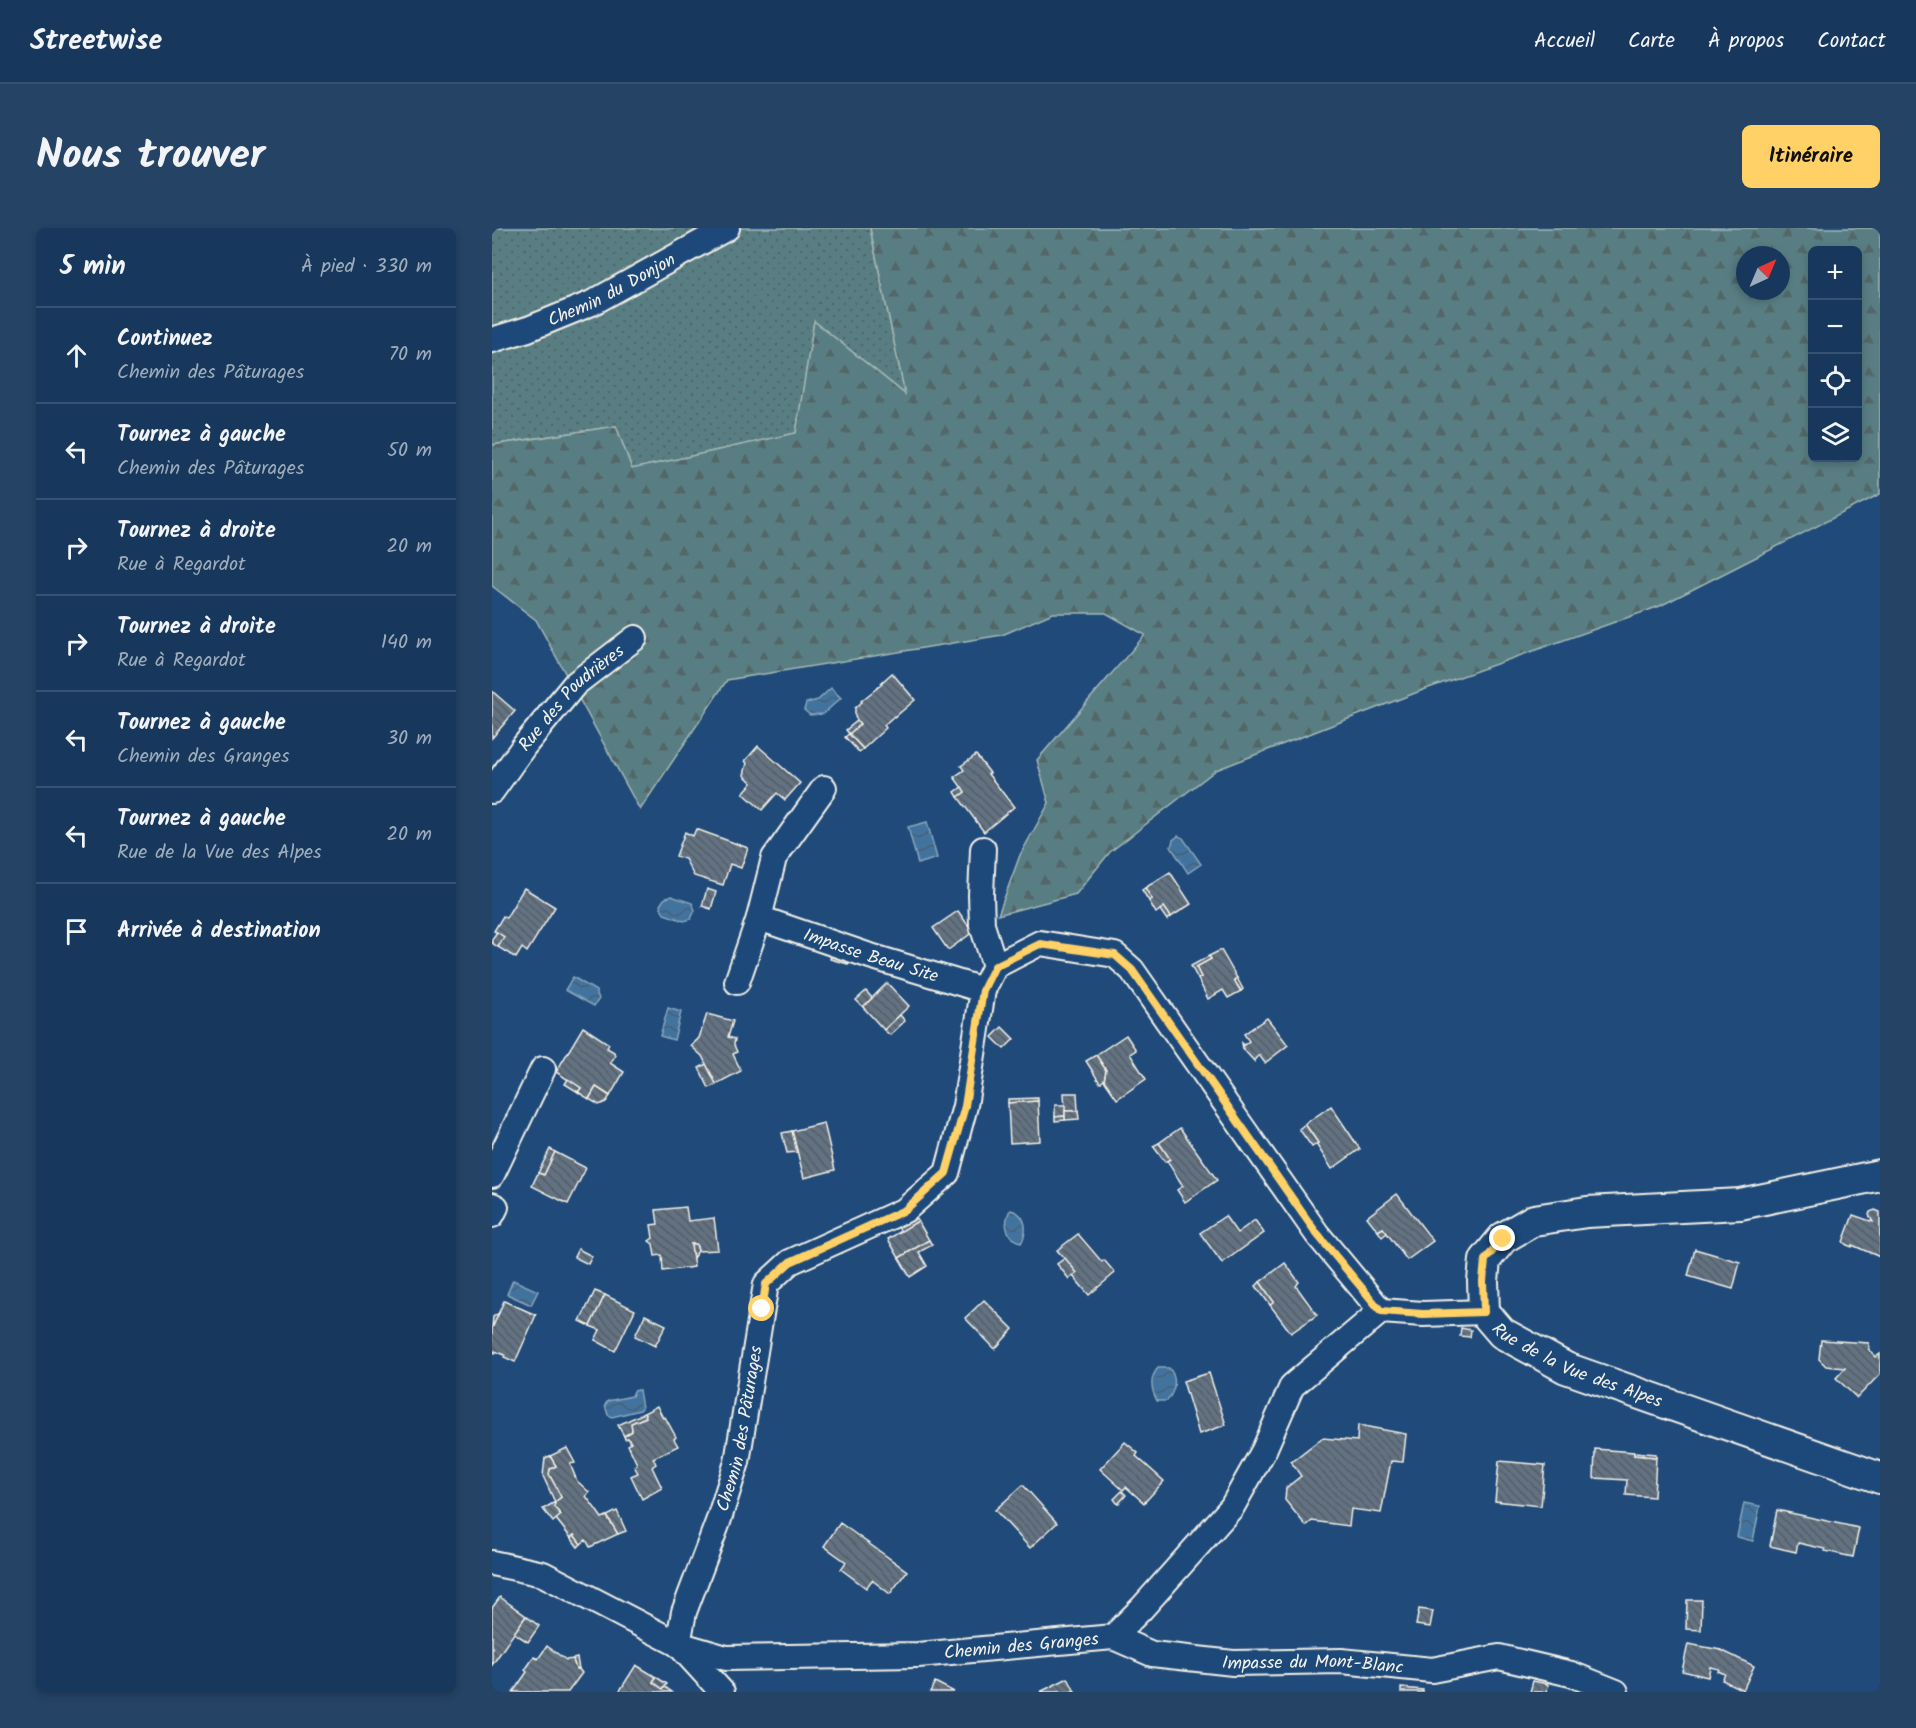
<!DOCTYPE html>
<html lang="fr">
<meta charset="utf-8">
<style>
:root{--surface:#17385c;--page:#244365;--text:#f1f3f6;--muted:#9eacbb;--line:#365272;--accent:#ffd166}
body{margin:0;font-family:Kalam,sans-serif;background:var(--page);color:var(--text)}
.controls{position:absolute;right:18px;top:18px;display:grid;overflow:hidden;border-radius:9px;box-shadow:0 3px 9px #0003}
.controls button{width:54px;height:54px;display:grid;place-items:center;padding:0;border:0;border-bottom:2px solid var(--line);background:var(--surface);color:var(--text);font:30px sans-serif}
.compass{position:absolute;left:1244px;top:18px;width:54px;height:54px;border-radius:50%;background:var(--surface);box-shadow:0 3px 9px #0003;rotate:44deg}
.stop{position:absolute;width:18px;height:18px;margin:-14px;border:4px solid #ffd166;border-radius:50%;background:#fff}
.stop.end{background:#ffd166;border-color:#fff;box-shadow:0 2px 6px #0008}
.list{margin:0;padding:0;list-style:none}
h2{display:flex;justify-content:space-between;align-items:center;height:78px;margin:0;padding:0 24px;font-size:26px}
h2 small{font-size:20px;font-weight:400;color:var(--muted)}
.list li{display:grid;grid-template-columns:39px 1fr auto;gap:18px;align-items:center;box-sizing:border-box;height:96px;padding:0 24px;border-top:2px solid var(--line)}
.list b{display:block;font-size:22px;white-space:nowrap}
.list p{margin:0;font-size:20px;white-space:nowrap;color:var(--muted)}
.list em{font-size:20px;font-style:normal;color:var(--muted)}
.icon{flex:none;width:33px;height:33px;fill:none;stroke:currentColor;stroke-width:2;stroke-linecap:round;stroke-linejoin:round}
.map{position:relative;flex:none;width:1388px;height:1464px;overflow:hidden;border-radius:9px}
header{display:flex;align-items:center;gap:36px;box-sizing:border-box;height:84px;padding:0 30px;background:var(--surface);border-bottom:2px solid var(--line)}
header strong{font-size:28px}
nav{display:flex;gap:33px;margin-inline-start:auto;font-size:21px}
.intro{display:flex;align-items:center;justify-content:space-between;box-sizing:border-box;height:144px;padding:0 36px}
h1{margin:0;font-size:42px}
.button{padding:15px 27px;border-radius:9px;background:var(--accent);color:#111;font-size:21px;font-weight:700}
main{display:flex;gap:36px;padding:0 36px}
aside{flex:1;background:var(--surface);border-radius:9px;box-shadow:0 3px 9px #0003}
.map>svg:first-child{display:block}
.grass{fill:url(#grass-dots);stroke:#a6b8b6;stroke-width:1.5}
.forest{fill:url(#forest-firs);stroke:#a6b8b6;stroke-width:1.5;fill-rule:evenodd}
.water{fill:url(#water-waves);stroke:#8aa5bc;stroke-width:1.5}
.building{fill:url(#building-back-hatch);stroke:#f4f1e8;stroke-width:1.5}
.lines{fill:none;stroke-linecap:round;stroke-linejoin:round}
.minor-casing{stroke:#f4f1e8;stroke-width:28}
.tertiary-casing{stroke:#f4f1e8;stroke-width:34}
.minor{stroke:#1f4a7a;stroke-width:24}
.tertiary{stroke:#1f4a7a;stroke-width:30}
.route{stroke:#ffd166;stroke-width:8}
.labels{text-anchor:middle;stroke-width:4.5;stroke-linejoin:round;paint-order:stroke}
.street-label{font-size:18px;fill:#f4f1e8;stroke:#1f4a7a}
</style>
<header>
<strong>Streetwise</strong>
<nav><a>Accueil</a><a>Carte</a><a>À propos</a><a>Contact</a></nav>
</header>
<div class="intro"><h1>Nous trouver</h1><a class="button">Itinéraire</a></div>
<main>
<aside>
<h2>5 min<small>À pied · 330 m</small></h2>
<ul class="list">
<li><svg class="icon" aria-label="ahead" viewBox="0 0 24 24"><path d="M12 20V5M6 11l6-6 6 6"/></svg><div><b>Continuez</b><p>Chemin des Pâturages</p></div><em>70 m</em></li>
<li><svg class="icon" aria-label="left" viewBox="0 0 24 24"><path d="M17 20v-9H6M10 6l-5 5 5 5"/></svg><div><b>Tournez à gauche</b><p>Chemin des Pâturages</p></div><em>50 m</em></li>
<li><svg class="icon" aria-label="right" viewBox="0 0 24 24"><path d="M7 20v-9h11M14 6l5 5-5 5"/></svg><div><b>Tournez à droite</b><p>Rue à Regardot</p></div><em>20 m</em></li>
<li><svg class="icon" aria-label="right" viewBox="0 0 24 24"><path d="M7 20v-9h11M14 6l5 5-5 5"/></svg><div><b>Tournez à droite</b><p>Rue à Regardot</p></div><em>140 m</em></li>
<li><svg class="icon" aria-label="left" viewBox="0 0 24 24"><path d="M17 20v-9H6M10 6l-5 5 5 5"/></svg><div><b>Tournez à gauche</b><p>Chemin des Granges</p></div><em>30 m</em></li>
<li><svg class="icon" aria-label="left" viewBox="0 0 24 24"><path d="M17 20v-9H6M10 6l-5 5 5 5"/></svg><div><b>Tournez à gauche</b><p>Rue de la Vue des Alpes</p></div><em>20 m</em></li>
<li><svg class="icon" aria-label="arrive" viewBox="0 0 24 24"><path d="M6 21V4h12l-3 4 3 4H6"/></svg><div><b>Arrivée à destination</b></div></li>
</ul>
</aside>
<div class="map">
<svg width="1388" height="1464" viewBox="0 0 1388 1464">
<defs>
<pattern id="grass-dots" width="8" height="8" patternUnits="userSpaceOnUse" patternTransform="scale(1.5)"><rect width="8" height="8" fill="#597e83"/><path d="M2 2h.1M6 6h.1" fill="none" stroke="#526668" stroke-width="1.8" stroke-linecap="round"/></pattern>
<pattern id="forest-firs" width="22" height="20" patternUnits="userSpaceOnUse" patternTransform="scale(1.5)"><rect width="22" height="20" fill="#597e83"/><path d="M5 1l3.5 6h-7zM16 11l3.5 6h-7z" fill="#526668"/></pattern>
<pattern id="water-waves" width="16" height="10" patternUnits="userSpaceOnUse" patternTransform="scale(1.5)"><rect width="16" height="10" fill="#43739f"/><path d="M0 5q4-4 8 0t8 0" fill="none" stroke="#465e72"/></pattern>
<pattern id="building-back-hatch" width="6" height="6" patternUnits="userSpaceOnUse" patternTransform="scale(1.5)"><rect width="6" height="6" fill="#627282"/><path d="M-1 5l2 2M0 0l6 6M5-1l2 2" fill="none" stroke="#565d64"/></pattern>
</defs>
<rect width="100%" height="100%" fill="#1f4a7a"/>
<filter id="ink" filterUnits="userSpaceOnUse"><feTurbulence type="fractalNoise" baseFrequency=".0167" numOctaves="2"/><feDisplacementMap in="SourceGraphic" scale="12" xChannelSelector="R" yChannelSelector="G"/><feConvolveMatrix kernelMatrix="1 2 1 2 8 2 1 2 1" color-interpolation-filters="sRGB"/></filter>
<g filter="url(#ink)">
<!-- grass -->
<polygon class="grass" points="0,0 378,0 413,166 322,94 304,205 140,241 124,198 0,217"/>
<!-- forest -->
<path class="forest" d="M378,0H1388V266L1168,378L931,462L724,542L618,624L584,666L506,687L528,627L557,575L545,532L653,407L614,385H561L510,407L235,452L148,582L44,392L0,358V217L124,198L140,241L304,205L322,93L413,166ZM1320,22H1366V230H1320ZM1253,27H1289V63H1253Z"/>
<!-- water -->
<g class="water">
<polygon points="339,460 349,470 331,486 318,487 312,482 314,475 326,472"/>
<polygon points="435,594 445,630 426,636 416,599"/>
<polygon points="686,608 691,610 709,636 696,645 679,619 681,612"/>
<polygon points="179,668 200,675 203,682 199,691 192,693 172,686 168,677 172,671"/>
<polygon points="81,749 104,763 107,771 102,778 73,762"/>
<polygon points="176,780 189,784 182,812 168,808"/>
<path d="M519,982C535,986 536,1003 529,1015C515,1009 511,998 517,984Z"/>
<polygon points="21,1052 46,1063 39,1077 15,1066"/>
<path d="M666,1140H677C686,1150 683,1163 675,1173H665C659,1161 657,1150 666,1140Z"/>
<polygon points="147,1162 150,1180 148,1182 120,1189 116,1187 113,1177 116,1173 140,1168 142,1163"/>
<polygon points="1252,1275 1268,1278 1261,1313 1245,1309"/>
</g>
<!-- building -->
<g class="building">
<polygon points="400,445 423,472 403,489 402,488 392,497 394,500 371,521 357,506 368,496 363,489 363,480 370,474 369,473 390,456 389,455"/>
<polygon points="0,463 23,483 0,510"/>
<polygon points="365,493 368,496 357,506 354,502"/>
<polygon points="357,506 371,521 367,524 353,509"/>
<polygon points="266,518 308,555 293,572 285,565 270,582 251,565 260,555 252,547 255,535 253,533"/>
<polygon points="484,527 498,545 496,546 522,579 492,604 466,569 473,564 462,549 472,542 469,538"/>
<polygon points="470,559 473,564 466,569 463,564"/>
<polygon points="204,601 256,620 249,640 238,636 231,657 202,648 193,631 184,628 193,604 201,608"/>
<polygon points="678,644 699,676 679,689 672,679 664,685 657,673 660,671 653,660"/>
<polygon points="32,660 63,679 35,724 30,720 24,730 6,719 12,709 2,703 11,688 14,690"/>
<polygon points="653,660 660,671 657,673 650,662"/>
<polygon points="215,661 224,664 219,681 210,678"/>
<polygon points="672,679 679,689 675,692 668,682"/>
<polygon points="466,683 481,704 456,722 441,700"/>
<polygon points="5,704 12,709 6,719 0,715 0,711"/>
<polygon points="342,720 359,725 356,736 338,731"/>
<polygon points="729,722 745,750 742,752 749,763 736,770 731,762 716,771 706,751 709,749 704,739 719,731 717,728"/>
<polygon points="717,728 719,731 704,739 709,749 706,751 699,738"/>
<polygon points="745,750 751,761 749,763 742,752"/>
<polygon points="395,755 417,778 392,802 371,779"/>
<polygon points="374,763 380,770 371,779 364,772"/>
<polygon points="215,786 241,793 236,809 243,811 242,817 245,824 241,826 249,843 224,856 210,828 199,818 207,810"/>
<polygon points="408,787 413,793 398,807 392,802"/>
<polygon points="775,790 796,817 773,835 767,827 763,831 763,834 751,821 750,815 752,817 757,813 752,806"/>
<polygon points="91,799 117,816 115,820 122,824 123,828 118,835 132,844 118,868 104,859 97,871 86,864 89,860 64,844"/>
<polygon points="510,799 522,811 512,821 500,809"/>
<polygon points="634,807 644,822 638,826 654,851 625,871 612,852 614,842 604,827"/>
<polygon points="604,827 614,842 612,852 608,855 594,833"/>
<polygon points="214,836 224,856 217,860 207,840"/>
<polygon points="76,851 89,860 86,864 73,856"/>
<polygon points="104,859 118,868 114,874 107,877 97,871"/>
<polygon points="572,865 585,865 586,883 573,883"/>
<polygon points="546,870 546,873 516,875 516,871"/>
<polygon points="546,873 548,913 518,915 516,875"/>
<polygon points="563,877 573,877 573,888 563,889"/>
<polygon points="839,878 868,921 840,941 824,916 826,915 813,896"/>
<polygon points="573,883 586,883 587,891 573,892"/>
<polygon points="573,888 573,892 563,893 563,889"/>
<polygon points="332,895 343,942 312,950 300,903"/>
<polygon points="813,896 826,915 820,919 807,901"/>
<polygon points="688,900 725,952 693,974 685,962 691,958 675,933 678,931 667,915"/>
<polygon points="300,903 305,924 295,925 290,905"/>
<polygon points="667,915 678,931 673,934 661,918"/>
<polygon points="58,921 63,924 52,947 46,945"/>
<polygon points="63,924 94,940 76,976 40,958 46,945 52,947"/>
<polygon points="905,966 941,1013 915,1032 891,1000 886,1003 875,989"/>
<polygon points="194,979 196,993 222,990 226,1022 206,1023 204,1016 199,1016 202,1039 171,1043 170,1027 163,1028 161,1016 157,1013 161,1010 159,997 166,996 164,982"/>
<polygon points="1383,982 1388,984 1388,1029 1360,1017 1360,1019 1355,1017 1351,1014 1361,987 1381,994 1377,987 1378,984"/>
<polygon points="420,984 426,993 409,1004 403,994"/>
<polygon points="733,988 745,1005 763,992 772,1005 730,1035 708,1005"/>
<polygon points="426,993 437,1012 407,1030 396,1011"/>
<polygon points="891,1000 895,1005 890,1009 886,1003"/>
<polygon points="586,1006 610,1034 612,1032 623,1045 597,1067 581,1048 585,1045 565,1022"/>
<polygon points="437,1012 440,1017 427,1024 435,1038 418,1049 407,1030"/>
<polygon points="199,1016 204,1016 206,1023 201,1030"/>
<polygon points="86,1021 100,1028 96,1036 82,1029"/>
<polygon points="1203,1021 1248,1034 1241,1061 1196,1048"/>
<polygon points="573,1030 585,1045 577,1051 565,1036"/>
<polygon points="793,1035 807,1054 804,1058 825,1087 799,1105 778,1077 782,1074 768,1054"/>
<polygon points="768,1054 782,1074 778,1077 764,1058"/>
<polygon points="103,1063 113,1067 98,1098 88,1093"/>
<polygon points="113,1067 143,1082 123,1123 103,1112 108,1102 98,1098"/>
<polygon points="492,1072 521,1101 503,1121 473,1090"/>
<polygon points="12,1073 44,1087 23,1134 12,1129 13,1127 3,1123 3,1125 0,1124 0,1100"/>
<polygon points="7,1085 0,1100 1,1089"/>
<polygon points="153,1087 174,1097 163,1118 143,1108"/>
<polygon points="969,1100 979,1102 978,1109 968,1108"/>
<polygon points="1329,1112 1377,1115 1377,1122 1384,1129 1388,1126 1388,1146 1365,1170 1344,1150 1353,1140 1334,1138 1327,1131"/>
<polygon points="717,1145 734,1197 707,1206 691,1153"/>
<polygon points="165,1178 171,1190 173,1189 184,1209 182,1211 186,1218 161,1230 164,1236 160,1239 170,1260 150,1271 139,1248 146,1245 142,1238 145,1236 136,1217 139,1215 136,1210 133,1211 132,1208 140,1203 139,1195 154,1189 152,1185"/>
<polygon points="152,1185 154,1189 139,1195 140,1203 132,1208 126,1197"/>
<polygon points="866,1197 914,1206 911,1234 899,1233 889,1285 859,1281 857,1298 820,1293 814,1298 793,1272 794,1260 809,1248 799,1234 830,1210 865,1213"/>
<polygon points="633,1214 646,1225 644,1228 672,1253 652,1275 634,1259 631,1262 608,1241"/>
<polygon points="75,1220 83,1235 78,1236 85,1253 97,1264 94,1268 110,1290 115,1288 126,1306 98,1319 94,1312 89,1316 82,1307 79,1310 64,1291 69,1287 62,1279 63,1274 69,1269 57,1246 58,1241 64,1238 58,1228"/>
<polygon points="1103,1221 1142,1224 1142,1227 1164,1229 1162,1269 1134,1267 1135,1252 1102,1250"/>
<polygon points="1142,1224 1164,1226 1164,1229 1142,1227"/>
<polygon points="58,1228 64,1238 58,1241 57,1246 69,1269 63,1274 51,1248 53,1230"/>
<polygon points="1007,1233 1053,1237 1049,1278 1003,1273"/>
<polygon points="531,1257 565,1295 538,1320 503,1282"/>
<polygon points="630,1263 634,1267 626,1276 622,1271"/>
<polygon points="63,1274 62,1279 69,1287 61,1294 51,1281"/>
<polygon points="1285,1282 1367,1300 1361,1329 1333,1323 1333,1321 1306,1315 1304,1324 1278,1318"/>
<polygon points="125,1283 134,1303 126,1306 115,1288"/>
<polygon points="348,1295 415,1343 398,1366 380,1352 374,1360 349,1341 354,1334 332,1318"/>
<polygon points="82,1307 89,1316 86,1319 79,1310"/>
<polygon points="8,1369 34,1388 0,1437 0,1380"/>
<polygon points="1195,1372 1210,1372 1209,1402 1194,1401"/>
<polygon points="927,1381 941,1383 938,1399 924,1397"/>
<polygon points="34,1388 47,1398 36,1414 22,1405"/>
<polygon points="1196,1416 1229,1422 1262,1438 1251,1462 1230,1452 1233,1446 1226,1443 1227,1441 1218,1439 1216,1449 1190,1443"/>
<polygon points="55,1418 74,1432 81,1431 84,1441 87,1441 90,1445 76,1464 21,1464 35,1444 33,1442 42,1429 46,1431"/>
<polygon points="85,1430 87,1441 84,1441 81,1431"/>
<polygon points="144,1437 164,1449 161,1454 171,1461 173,1459 180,1464 127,1464"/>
<polygon points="164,1449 175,1456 171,1461 161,1454"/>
<polygon points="576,1450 583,1464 548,1464"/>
<polygon points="1041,1453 1056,1456 1055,1464 1038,1464"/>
<polygon points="443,1454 462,1464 438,1464"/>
<polygon points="909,1460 931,1462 931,1464 909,1464"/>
</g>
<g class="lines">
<!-- minor casing -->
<g class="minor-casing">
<g id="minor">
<path id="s1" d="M0,112L36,101L100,75L235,0"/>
<path id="s2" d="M332,560L282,630L267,690L378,728L491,762"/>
<path id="s3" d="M0,563L32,518L83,456L143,410"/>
<polyline points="491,621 489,667 490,697 503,738"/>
<polyline points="245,754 267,690"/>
<polyline points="0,947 51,841"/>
<polyline points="0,977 4,979 0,987"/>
<path id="s4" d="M0,1335L51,1346L186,1416L234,1430L426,1427L621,1409L650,1380L740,1279L772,1222L800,1158L889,1083L931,1086L992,1084"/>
<path id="s5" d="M621,1409L660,1426L741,1435L849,1433L940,1442L1007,1429L1079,1446L1124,1464"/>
<path id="s6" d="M186,1416L192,1384L226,1294L245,1234L274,1056L298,1034L413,982L455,945L473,878L491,762L503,738L548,715L623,727L640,742L825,1006L889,1083"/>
<polyline points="186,1416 230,1464"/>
</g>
</g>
<!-- tertiary casing -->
<g class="tertiary-casing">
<g id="tertiary">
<path id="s7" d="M1388,947L1248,976L1095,984L1042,992L1011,1010L993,1032L991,1053L992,1084L1010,1105L1074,1140L1388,1250"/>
</g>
</g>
<!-- minor -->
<use href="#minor" class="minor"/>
<!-- tertiary -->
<use href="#tertiary" class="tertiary"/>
</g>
</g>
<g class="lines" filter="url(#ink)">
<!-- route -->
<polyline class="route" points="270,1081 274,1056 298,1034 413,982 454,945 473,878 491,762 503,738 548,716 623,727 640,742 825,1006 889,1083 931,1086 992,1084 991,1053 993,1032 1011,1011"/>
</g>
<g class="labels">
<!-- street labels -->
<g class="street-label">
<text dy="6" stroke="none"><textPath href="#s1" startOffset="130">Chemin du Donjon</textPath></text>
<text dy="6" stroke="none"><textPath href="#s3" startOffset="123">Rue des Poudrières</textPath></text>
<text dy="6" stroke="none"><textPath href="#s2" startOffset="266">Impasse Beau Site</textPath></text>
<text dy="6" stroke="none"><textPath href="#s7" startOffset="576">Rue de la Vue des Alpes</textPath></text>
<text dy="6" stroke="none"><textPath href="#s6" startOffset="225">Chemin des Pâturages</textPath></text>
<text dy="6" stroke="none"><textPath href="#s4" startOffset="550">Chemin des Granges</textPath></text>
<text dy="6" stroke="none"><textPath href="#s5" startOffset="204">Impasse du Mont-Blanc</textPath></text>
</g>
</g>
</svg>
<div class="controls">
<button>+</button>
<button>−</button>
<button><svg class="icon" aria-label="locate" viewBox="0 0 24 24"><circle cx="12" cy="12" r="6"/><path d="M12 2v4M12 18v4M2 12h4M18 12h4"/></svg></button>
<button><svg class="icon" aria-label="layers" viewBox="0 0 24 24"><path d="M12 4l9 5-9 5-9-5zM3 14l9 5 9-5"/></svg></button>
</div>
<svg class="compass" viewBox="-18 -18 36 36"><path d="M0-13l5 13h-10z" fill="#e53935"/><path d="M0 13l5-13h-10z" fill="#9eacbb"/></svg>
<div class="stop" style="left:270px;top:1081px"></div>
<div class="stop end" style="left:1011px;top:1011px"></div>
</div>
</main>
